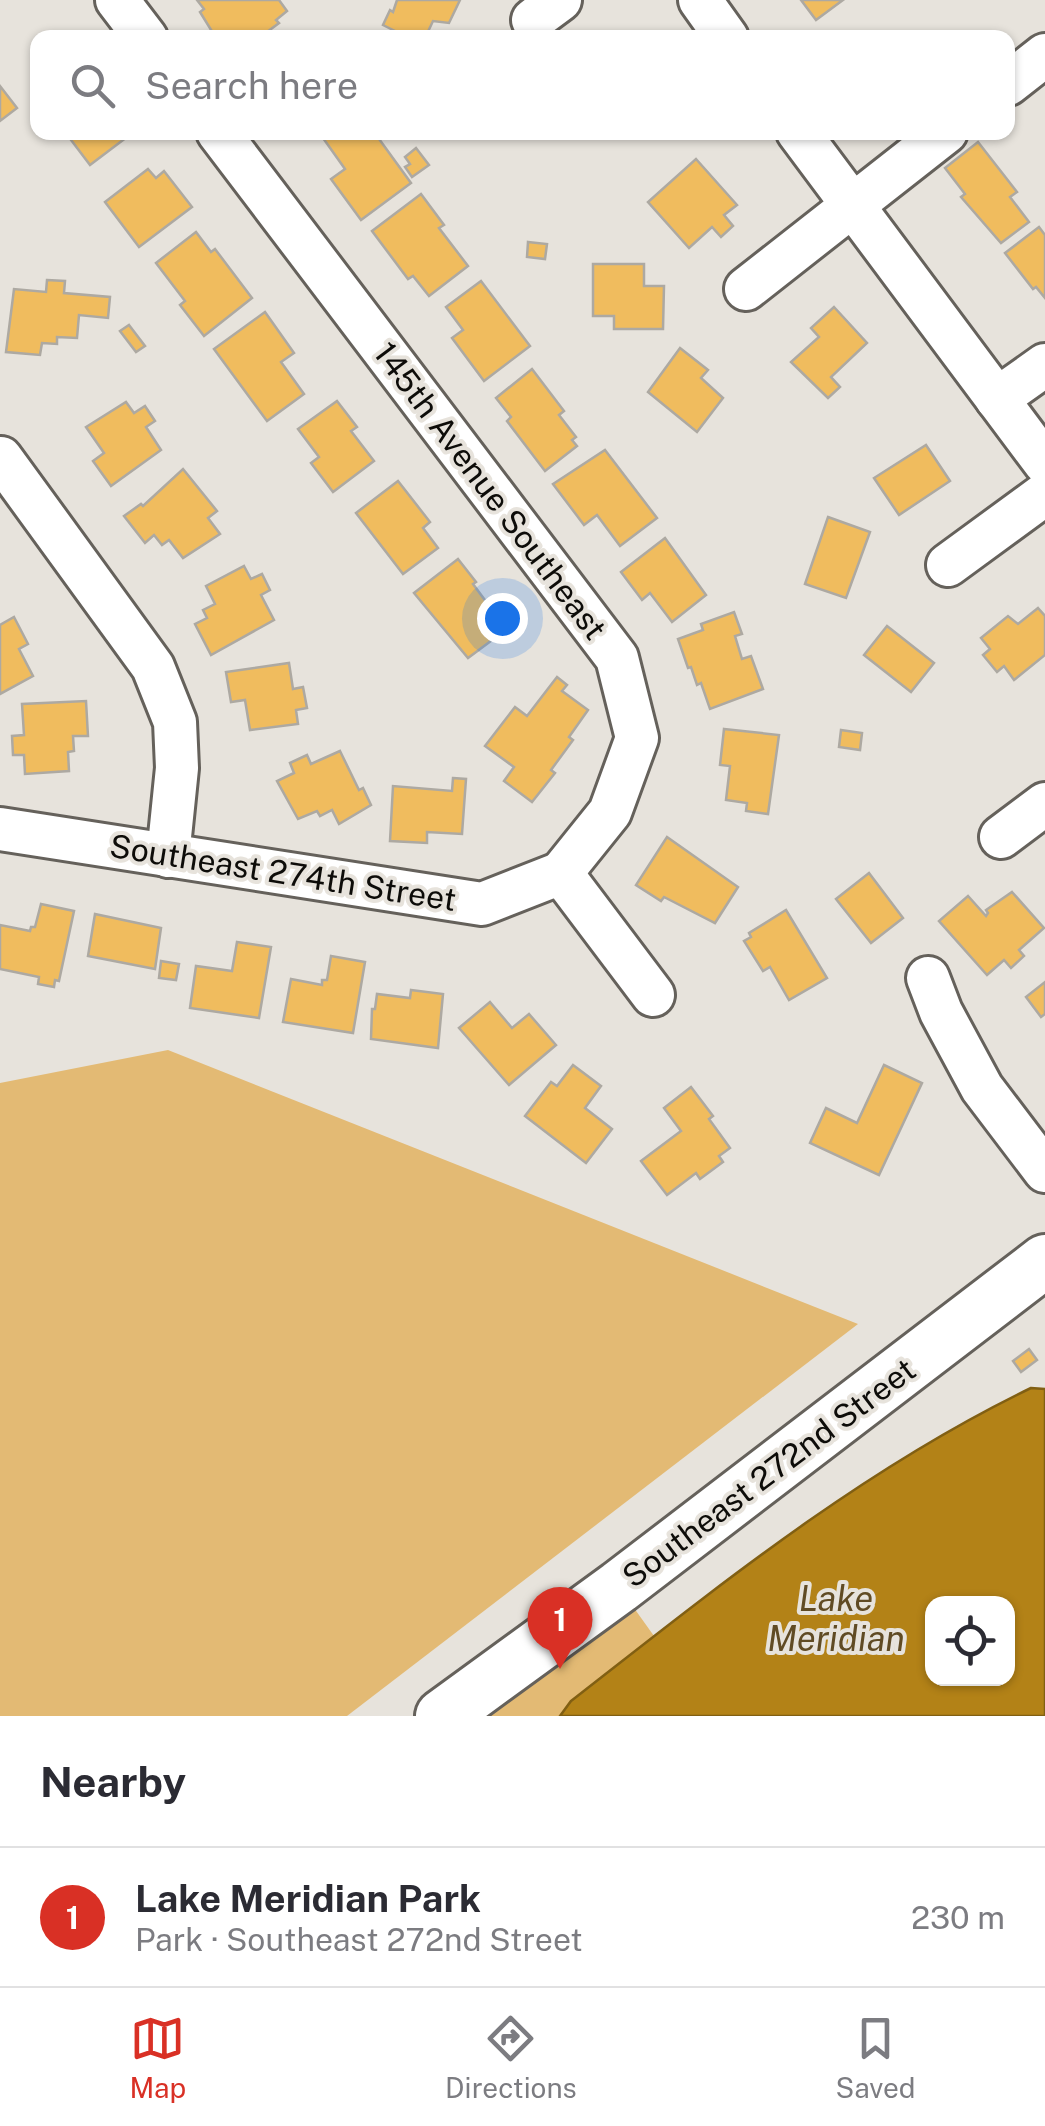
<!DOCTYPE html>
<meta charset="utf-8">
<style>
:root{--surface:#fff;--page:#f7f7f7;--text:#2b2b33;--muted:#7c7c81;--line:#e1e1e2;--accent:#d93025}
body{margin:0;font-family:"Public Sans",sans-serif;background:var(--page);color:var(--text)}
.controls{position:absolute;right:30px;bottom:30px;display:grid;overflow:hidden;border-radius:20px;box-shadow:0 2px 8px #0004}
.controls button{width:90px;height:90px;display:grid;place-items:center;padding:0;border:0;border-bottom:2px solid var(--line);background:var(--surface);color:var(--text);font:50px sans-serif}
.you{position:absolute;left:502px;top:618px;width:35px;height:35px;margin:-25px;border:8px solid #fff;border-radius:50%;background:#1a73e8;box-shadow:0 0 0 15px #1a73e833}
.badge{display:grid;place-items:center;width:65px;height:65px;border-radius:50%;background:var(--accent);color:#fff;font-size:32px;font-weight:700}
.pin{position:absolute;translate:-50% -82px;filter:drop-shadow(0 2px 5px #0008)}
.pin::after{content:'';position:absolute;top:52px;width:35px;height:30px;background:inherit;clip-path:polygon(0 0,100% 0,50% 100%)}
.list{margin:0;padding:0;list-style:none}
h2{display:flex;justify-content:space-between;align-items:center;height:130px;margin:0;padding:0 40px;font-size:42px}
h2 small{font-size:32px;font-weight:400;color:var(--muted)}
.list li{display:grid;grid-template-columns:65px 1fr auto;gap:30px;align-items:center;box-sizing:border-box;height:140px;padding:0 40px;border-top:2px solid var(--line)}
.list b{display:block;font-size:38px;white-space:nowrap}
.list p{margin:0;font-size:32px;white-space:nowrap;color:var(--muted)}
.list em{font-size:32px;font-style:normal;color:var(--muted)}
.icon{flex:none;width:55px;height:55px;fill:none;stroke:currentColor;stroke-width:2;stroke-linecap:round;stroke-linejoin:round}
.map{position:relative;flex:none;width:1045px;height:1716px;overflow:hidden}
.search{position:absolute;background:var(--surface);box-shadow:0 2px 8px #0004;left:30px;right:30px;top:30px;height:110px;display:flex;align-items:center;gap:25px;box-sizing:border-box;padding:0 35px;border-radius:20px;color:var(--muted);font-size:38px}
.sheet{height:270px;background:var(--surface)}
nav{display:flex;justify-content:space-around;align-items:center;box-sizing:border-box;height:140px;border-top:2px solid var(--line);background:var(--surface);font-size:28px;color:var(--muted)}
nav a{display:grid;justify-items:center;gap:5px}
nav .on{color:var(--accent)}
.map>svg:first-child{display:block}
.green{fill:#e3ba74}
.water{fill:#b38217;stroke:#815f13;stroke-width:2.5;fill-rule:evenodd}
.building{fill:#f0bc5e;stroke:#ada9a2;stroke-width:2.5}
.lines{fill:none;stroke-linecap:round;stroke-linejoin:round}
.minor-casing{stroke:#65615b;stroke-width:48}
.major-casing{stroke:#65615b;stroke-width:58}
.minor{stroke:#fff;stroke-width:42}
.major{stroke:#fff;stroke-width:52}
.labels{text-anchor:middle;stroke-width:8;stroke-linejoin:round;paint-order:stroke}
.street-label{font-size:32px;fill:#0d0c09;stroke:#e7e3dc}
.water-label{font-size:35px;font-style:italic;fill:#604b24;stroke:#e7e3dc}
</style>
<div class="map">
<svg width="1045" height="1716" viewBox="0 0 1045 1716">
<rect width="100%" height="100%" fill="#e7e3dc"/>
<!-- green -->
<g class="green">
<polygon points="168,1050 858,1324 347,1716 0,1716 0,1083"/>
<polygon points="619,1587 654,1636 571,1701 560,1716 442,1716"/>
</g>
<!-- water -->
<path class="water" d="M1031,1388L1045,1389V1716H560L571,1701C717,1587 863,1469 1031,1388ZM932,1604H1008V1678H932Z"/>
<!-- building -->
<g class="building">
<polygon points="197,0 279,0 287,11 276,20 279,23 259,38 216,38 200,12 204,9"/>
<polygon points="397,0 460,0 449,23 433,21 425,38 409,38 383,25 390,10 393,12"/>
<polygon points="801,0 843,0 816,20"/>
<polygon points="0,86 17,108 0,121"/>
<polygon points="65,132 123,132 127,137 90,165"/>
<polygon points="331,132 374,132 411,183 361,220 331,179 345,169 323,138"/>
<polygon points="978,142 1017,192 1010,197 1029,222 1001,243 961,197 965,194 945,168"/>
<polygon points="416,148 429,165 412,177 405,167 410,164 405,157"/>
<polygon points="696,159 737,205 724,215 733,226 721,237 712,227 689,248 648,202"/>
<polygon points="148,169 156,178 164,171 192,207 139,247 105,202"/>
<polygon points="421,194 444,225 439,228 468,266 429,296 413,276 408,279 372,231"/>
<polygon points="1039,227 1045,235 1045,298 1036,287 1033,289 1005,253"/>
<polygon points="196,232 211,252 215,249 252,298 204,336 180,305 185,301 156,263"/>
<polygon points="528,242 547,244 545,259 527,257"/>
<polygon points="593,264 644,264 644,286 664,286 663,329 614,329 614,316 593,316"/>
<polygon points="47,280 65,281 64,293 110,297 108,318 79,315 77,338 57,337 57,344 42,343 40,355 6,352 14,289 46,292"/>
<polygon points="481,281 530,346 484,381 452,338 463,330 446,307"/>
<polygon points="834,307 867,343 831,377 840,387 828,398 791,362 819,337 811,328"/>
<polygon points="265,312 294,353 281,362 304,394 267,421 214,349"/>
<polygon points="129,325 145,346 136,352 120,331"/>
<polygon points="680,348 708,370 701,378 723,398 697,432 648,392"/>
<polygon points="532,369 564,411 559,415 576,437 572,440 577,446 545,471 507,421 511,417 496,398"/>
<polygon points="337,401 357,427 351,431 374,461 333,492 311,463 319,457 298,429"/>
<polygon points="126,402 134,413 145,406 155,421 146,427 161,450 111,486 93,461 104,453 86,427"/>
<polygon points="926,445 950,481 899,515 874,478"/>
<polygon points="605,450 657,518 620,546 597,515 584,525 553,484"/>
<polygon points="183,469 217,511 208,518 220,534 183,558 169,540 162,545 154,535 145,543 124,516 141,504 143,506"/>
<polygon points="398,481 430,522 423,528 438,548 403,574 356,513"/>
<polygon points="828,517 870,532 846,598 805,584"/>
<polygon points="665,538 706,595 672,622 650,593 642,600 621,572"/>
<polygon points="458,559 476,582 473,584 490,607 487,610 503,632 468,658 414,593"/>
<polygon points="244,566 251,579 262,574 270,590 261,595 274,620 211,655 195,624 207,618 203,610 215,604 206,586"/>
<polygon points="1038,608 1045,616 1045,655 1014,680 1004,666 997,672 983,655 990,649 981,638 1008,616 1018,624"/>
<polygon points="734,612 742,634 735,636 742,659 751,656 763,689 710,709 701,683 697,685 691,667 688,668 678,639 703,630 701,624"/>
<polygon points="14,617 28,644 19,649 33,676 0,694 0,625"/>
<polygon points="887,626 934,663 911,692 864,655"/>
<polygon points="289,663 293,689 303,687 307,708 296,710 298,724 250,730 245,700 231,702 226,672"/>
<polygon points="557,677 567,685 562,691 588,710 569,737 573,740 551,770 555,773 532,802 504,781 514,767 485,746 515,707 527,716"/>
<polygon points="86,701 88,736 73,736 74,751 68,752 69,771 25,774 24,755 13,755 12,736 24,735 22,704"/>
<polygon points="724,729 779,735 768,814 746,811 747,803 726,800 730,766 720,765"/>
<polygon points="841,730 862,733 860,750 839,747"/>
<polygon points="340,751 359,790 363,788 371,805 339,824 332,810 320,816 317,811 298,819 277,781 294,773 290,763 307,755 311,764"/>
<polygon points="453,778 466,779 462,834 427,832 427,843 390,841 393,786 452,791"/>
<polygon points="667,837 738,887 715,923 664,897 661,901 636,885"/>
<polygon points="869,873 903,918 871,943 836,899"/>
<polygon points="1012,892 1044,928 1019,950 1024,956 1011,968 1004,960 987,975 939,921 968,896 986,916 988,913 986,910"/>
<polygon points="41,904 74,911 59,981 55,980 54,987 38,984 39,977 0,969 0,925 30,931 31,927 35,927"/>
<polygon points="786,910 827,978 789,1000 770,967 763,971 744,941 751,937 749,933"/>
<polygon points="95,914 161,928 155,969 88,956"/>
<polygon points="237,942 271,947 259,1018 190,1008 196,966 232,971"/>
<polygon points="331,956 365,962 353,1033 283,1022 291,979 322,985 322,980 327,980"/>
<polygon points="161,961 179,964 176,980 159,978"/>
<polygon points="1045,982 1045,1014 1041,1017 1026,997"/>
<polygon points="411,990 443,994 438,1048 371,1039 372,1009 375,1009 377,994 410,998"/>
<polygon points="490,1002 512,1028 529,1014 556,1045 509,1085 459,1028"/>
<polygon points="573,1065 601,1086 585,1108 612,1129 586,1163 525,1116 551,1082 557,1086"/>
<polygon points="884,1065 922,1083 879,1175 810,1143 826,1108 857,1123"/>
<polygon points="691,1087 713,1116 709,1119 730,1148 719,1156 723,1162 700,1179 696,1173 667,1195 641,1161 681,1131 664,1108"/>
<polygon points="1029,1349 1037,1360 1021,1372 1013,1361"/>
</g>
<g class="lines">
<!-- minor casing -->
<g class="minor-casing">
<g id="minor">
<polyline points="117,0 146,38"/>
<polyline points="700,0 727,38"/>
<polyline points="533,20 560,0"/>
<polyline points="1008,84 1045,55"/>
<polyline points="218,132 617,658 637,738 610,812 561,873"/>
<polyline points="798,132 1045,463"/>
<polyline points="746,289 946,132"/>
<polyline points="997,399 1045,365"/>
<polyline points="1,458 153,667 175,722 177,768 168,856"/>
<polyline points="948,565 1045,494"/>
<polyline points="0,829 482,904 561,873"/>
<polyline points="1001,837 1045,804"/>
<polyline points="561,873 653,995"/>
<polyline points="928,978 941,1012 982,1088 1045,1171"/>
</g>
</g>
<!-- major casing -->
<g class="major-casing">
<polyline id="major" points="442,1716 619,1587 1045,1261"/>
</g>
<!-- minor -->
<use href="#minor" class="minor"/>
<!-- major -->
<use href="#major" class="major"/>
</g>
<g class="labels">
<!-- street labels -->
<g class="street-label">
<text transform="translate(490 491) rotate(53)" y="11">145th Avenue Southeast</text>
<text transform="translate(283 873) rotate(9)" y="11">Southeast 274th Street</text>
<text transform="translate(769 1473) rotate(-37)" y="11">Southeast 272nd Street</text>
</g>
<!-- water labels -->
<g class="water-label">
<text x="836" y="1611">Lake<tspan x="836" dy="40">Meridian</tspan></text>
</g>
</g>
</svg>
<div class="controls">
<button><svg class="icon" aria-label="locate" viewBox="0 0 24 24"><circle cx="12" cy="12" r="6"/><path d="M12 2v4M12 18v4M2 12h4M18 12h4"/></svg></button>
</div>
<div class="you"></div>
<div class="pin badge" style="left:560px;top:1669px">1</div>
<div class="search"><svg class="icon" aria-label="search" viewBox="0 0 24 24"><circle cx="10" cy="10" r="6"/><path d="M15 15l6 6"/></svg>Search here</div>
</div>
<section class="sheet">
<h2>Nearby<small></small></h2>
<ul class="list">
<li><span class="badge">1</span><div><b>Lake Meridian Park</b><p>Park · Southeast 272nd Street</p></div><em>230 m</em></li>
</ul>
</section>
<nav>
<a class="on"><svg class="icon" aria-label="map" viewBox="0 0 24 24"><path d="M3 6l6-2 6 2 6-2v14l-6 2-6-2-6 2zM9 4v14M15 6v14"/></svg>Map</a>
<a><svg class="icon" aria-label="directions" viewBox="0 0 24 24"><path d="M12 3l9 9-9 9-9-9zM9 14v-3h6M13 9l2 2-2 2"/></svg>Directions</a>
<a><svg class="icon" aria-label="saved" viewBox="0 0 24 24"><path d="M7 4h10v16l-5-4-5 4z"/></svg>Saved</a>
</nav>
